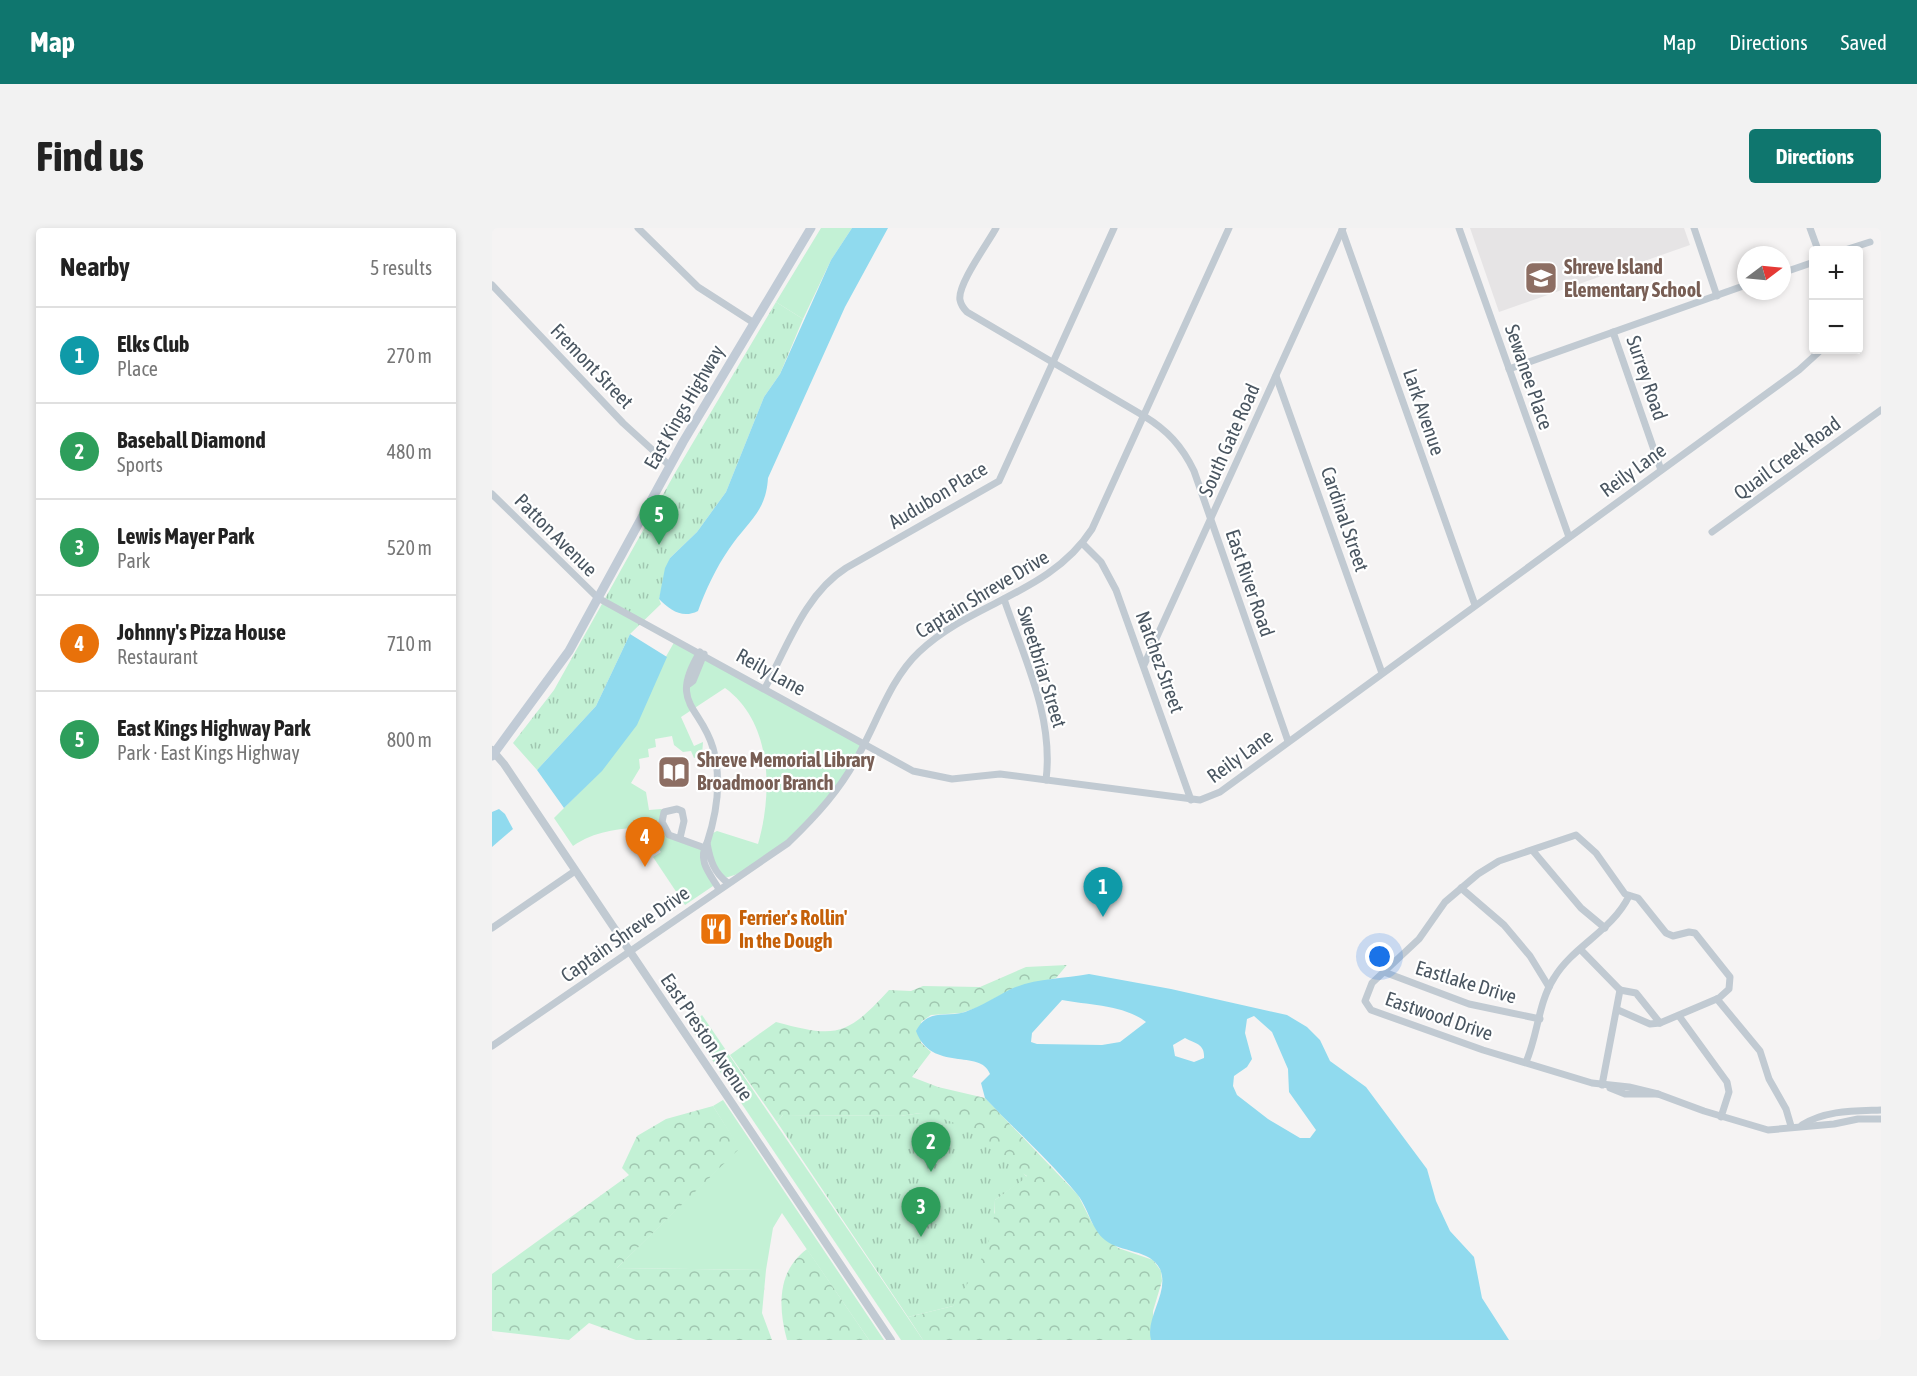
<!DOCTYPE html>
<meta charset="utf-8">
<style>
:root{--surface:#fff;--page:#f2f2f2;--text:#222;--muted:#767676;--line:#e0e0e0;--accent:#0f766e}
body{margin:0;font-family:"Asap Condensed",sans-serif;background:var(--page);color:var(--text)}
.controls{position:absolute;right:18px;top:18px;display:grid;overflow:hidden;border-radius:6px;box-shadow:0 3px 9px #0003}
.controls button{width:54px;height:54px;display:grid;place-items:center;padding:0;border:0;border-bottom:2px solid var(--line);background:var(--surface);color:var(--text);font:30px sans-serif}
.compass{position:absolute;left:1245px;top:18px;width:54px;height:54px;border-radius:50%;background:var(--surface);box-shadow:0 3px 9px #0003;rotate:74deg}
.you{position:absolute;left:888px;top:729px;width:21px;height:21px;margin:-15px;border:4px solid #fff;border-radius:50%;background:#1a73e8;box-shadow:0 0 0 9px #1a73e833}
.badge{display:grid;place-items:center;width:39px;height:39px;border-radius:50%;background:var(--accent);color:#fff;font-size:20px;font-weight:700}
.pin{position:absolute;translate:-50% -50px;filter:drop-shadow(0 2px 3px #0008)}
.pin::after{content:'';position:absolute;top:32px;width:21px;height:18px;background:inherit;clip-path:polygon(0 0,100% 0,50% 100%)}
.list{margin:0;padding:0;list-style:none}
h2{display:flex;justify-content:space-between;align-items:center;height:78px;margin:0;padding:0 24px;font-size:26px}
h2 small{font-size:20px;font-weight:400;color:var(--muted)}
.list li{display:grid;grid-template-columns:39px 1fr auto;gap:18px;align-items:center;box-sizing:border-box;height:96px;padding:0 24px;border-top:2px solid var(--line)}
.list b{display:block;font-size:22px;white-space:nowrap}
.list p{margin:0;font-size:20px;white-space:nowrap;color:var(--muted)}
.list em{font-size:20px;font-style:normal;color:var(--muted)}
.map{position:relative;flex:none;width:1389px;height:1112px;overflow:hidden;border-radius:6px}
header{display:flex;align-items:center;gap:36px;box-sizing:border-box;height:84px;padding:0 30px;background:var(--accent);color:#fff}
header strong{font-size:28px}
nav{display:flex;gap:33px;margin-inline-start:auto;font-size:21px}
.intro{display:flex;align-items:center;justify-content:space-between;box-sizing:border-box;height:144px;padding:0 36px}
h1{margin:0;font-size:42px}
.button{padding:15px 27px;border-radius:6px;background:var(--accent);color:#fff;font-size:21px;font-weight:700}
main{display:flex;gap:36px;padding:0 36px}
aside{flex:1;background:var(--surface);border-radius:6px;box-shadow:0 3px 9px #0003}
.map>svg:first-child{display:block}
.education{fill:#e6e4e5}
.green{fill:#c3f1d5}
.forest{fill:url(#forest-crowns)}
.park{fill:url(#park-tufts)}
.water{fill:#90daee;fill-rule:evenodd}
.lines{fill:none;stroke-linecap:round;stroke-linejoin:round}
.minor{stroke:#c1cad2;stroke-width:7}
.tertiary{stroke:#c1cad2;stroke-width:8}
.secondary{stroke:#c1cbd6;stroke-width:9}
.labels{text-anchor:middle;stroke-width:4.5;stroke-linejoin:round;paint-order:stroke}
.education-label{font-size:20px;font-weight:bold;fill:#785e54;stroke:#fff;text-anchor:start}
.street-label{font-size:20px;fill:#4a5661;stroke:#fff}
.food-label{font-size:20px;font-weight:bold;fill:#c56008;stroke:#fff;text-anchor:start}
</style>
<header>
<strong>Map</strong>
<nav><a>Map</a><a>Directions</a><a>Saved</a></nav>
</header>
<div class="intro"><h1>Find us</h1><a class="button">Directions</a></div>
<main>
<aside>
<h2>Nearby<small>5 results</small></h2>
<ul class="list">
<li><span class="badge" style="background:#0f9aa8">1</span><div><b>Elks Club</b><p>Place</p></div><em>270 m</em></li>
<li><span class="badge" style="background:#2e9e5b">2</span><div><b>Baseball Diamond</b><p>Sports</p></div><em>480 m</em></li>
<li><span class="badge" style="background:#2e9e5b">3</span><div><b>Lewis Mayer Park</b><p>Park</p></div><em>520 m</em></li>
<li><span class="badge" style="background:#e8710a">4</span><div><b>Johnny's Pizza House</b><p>Restaurant</p></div><em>710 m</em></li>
<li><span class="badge" style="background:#2e9e5b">5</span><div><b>East Kings Highway Park</b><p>Park · East Kings Highway</p></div><em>800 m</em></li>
</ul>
</aside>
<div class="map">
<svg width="1389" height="1112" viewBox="0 0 1389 1112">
<defs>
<pattern id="forest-crowns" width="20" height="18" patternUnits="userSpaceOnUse" patternTransform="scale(1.5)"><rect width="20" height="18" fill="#c3f1d5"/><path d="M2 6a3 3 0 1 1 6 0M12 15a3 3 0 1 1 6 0" fill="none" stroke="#a0c6b0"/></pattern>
<pattern id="park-tufts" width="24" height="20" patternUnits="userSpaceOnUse" patternTransform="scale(1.5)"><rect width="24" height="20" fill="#c3f1d5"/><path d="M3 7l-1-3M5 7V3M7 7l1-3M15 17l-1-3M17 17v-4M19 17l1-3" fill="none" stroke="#a0c6b0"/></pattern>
</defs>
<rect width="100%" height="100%" fill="#f5f3f3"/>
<!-- education -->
<polygon class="education" points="978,0 1192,0 1198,17 1007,84"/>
<!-- green -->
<g class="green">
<polygon points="329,0 360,0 339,32 311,91 284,74"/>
<path d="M184,411L373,514C338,570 300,631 233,650L217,629L219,606L225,603L266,616C281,564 280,494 233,460L189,489L202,518L211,514L210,527L202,530L199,523L191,524L182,517L180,508L163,511L164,519L156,521L157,529L147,531L148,540L139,555L154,564L157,582L169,581L172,584V602L213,620L210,625L224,656L193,677L161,629L169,624L151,599C125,601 103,603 81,618L62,590L108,544Z"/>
<polygon points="210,787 431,1112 409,1112 198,799"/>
<polygon points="231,872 392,1112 377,1112 290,985 281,1000 274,1042 125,1040 247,920 221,878"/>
</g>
<!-- forest -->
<g class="forest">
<path d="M575,737L564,750L520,761L487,779L469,785L439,787L429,794V815L439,824L420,849L446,859L493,870L586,967L600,995L626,1020L661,1032L669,1043L670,1053L661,1083V1112H431L416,1089L461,1078L503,984V972L535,948L429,885L408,888L291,887L285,894L238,827L284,794C344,810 354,809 397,762L419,763L431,758L488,759L534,739Z"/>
<polygon points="221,878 248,920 125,1040 274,1042 270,1085 280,1112 144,1112 97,1095 77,1112 0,1103 0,1046 137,947 130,940 145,908 174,891"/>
<path d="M315,1021L377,1112H295C286,1079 285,1043 315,1021Z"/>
</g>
<!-- park -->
<g class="park">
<polygon points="284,74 311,91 288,146 272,169 234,264 205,304 178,330 167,371 169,376 138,406 104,478 45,542 21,515 62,462 183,245"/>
<path d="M429,885C477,895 501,915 535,949L503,972C503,1016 484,1043 461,1078L416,1089L285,894L291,887L408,888Z"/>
</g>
<!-- water -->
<g class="water">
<path d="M360,0H396L353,79L276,250C274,285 255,294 237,321C224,340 214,361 206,383C190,391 178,382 167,371L173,340L178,330L205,304L234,264L272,169L288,146L339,32Z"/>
<polygon points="138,406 175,429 145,497 110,543 72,580 45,542 104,478"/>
<polygon points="7,581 13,586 21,601 0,619 0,584"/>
<path d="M597,746L679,761L795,787L815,799L828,812L838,833L874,859L935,941L944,973L958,1003L982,1029L990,1070L1017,1112H659C653,1089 678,1064 668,1041C658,1021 629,1025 613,1012C599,1001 596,979 585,966C557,932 523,902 493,870L489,855L498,846C489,820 439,845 424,803C436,780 453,790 473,784C490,778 503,769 519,761C543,750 571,751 597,746ZM570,772C596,777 633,777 654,794L628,814L610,817L545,816L539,814L540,805ZM762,788L780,804L796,841L797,864L824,902L818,910H808L776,891L745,867L741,858L742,848L755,839L760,831L753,805L755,791ZM693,810C704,816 713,816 712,830L702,834L683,828L681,817Z"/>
</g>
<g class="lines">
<!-- minor -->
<g class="minor">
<polyline points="146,0 206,59 262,95"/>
<path d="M504,0C496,15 465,57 468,72C469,77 472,81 475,84L652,188C675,202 690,218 702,243L796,513"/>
<polyline points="967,0 1077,309"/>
<polyline points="1202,0 1225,68"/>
<polyline points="1318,0 1326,22"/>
<polyline points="850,2 983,377"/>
<polyline points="1353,22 1378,14"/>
<polyline points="1290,45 1322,34"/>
<polyline points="0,57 131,195 178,238"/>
<polyline points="1121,104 1169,242"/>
<polyline points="1017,141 1254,57"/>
<polyline points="784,148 890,445"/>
<polyline points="0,266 106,370 421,543 460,551 508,546 708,572 728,564 1307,142 1329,122"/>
<polyline points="1220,304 1389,182"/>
<polyline points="591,316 609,334 624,362 699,572"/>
<path d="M512,371C532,430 562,489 554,552"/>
<path d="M208,424C176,476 209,478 221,520C230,552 225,585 215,615"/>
<polyline points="652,437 851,0"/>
<polyline points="197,456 201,453 212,426"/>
<path d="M273,460C295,419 313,366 354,340L507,253L622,0"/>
<polyline points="188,610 192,593 190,583 185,581 172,584 170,594 177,607 213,620"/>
<polyline points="1041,623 1089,680 1113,700"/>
<polyline points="969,660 1012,697 1038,728 1057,759"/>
<path d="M227,661C218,646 205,633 215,615C218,632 222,645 236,655"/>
<polyline points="0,700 83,643"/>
<polyline points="1089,722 1128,762"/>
<polyline points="892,744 977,776 1048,791"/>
<polyline points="1128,762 1144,765 1168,795"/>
<polyline points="1225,771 1268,823 1277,851 1294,881 1299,898"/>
<polyline points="1126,782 1158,796 1168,795 1227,770 1237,761 1238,749 1203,705 1197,704 1181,708 1174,705 1146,670 1133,666 1104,625 1084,607 1007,633 986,646 953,674 927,711 880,755 873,773 879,782 991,822 1100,855 1137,859 1166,866"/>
<polyline points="1187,788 1235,854 1237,864 1229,889"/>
<path d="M0,818L296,615C324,588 349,561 367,526C385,494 399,450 427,424C479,374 558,366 600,301L737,0"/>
<path d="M1034,834C1046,807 1046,775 1062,750C1081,718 1120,703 1137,668"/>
<polyline points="1110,857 1128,762"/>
<polyline points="1118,860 1133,866 1166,866 1212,883 1276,902 1342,896 1366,891 1389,891"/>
<path d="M1310,897C1334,882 1362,883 1389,882"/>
</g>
<!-- tertiary -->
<polyline class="tertiary" points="0,522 12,536 399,1112"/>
<!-- secondary -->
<polyline class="secondary" points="0,528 77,423 191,214 319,0"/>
</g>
<!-- icons -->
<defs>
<g id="school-square" transform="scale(1.725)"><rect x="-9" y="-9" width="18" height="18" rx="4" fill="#8d6e63" stroke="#fff"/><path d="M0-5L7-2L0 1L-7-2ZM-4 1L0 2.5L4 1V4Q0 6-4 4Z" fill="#fff"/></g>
<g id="library-square" transform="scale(1.725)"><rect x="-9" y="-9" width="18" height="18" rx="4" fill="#8d6e63" stroke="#fff"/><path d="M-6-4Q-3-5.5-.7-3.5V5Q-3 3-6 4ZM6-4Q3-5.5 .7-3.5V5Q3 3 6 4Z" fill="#fff"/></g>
<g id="restaurant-square" transform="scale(1.725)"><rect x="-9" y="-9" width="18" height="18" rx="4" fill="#e8710a" stroke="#fff"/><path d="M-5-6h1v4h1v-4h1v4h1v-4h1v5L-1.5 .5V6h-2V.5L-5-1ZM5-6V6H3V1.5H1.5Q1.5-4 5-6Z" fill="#fff"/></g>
</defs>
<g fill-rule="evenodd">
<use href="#school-square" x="1049" y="50"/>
<use href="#library-square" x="182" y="544"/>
<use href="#restaurant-square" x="224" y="701"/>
</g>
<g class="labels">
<!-- education labels -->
<g class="education-label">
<text x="1072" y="46">Shreve Island<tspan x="1072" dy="23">Elementary School</tspan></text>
<text x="205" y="539">Shreve Memorial Library<tspan x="205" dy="23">Broadmoor Branch</tspan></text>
</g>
<!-- street labels -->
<g class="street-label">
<text transform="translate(100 138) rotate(46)" y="7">Fremont Street</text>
<text transform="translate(1037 149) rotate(71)" y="7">Sewanee Place</text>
<text transform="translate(1155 150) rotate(71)" y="7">Surrey Road</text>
<text transform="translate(192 179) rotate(-60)" y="7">East Kings Highway</text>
<text transform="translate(932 184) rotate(71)" y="7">Lark Avenue</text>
<text transform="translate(737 212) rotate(-66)" y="7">South Gate Road</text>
<text transform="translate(1295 230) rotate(-36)" y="7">Quail Creek Road</text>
<text transform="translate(1141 242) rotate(-36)" y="7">Reily Lane</text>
<text transform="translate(446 267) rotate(-31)" y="7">Audubon Place</text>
<text transform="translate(853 291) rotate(71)" y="7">Cardinal Street</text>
<text transform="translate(64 307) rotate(45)" y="7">Patton Avenue</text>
<text transform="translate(758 355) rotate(71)" y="7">East River Road</text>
<text transform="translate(490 366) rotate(-31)" y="7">Captain Shreve Drive</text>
<text transform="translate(668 434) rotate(70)" y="7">Natchez Street</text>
<text transform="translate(550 439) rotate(73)" y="7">Sweetbriar Street</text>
<text transform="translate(279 444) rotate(29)" y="7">Reily Lane</text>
<text transform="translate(748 528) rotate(-36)" y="7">Reily Lane</text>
<text transform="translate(133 706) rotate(-35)" y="7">Captain Shreve Drive</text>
<text transform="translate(974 754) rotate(17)" y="7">Eastlake Drive</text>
<text transform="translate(947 788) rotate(19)" y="7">Eastwood Drive</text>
<text transform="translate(215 809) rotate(56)" y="7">East Preston Avenue</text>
</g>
<!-- food labels -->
<g class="food-label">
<text x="247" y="697">Ferrier's Rollin'<tspan x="247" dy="23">In the Dough</tspan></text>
</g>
</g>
</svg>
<div class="controls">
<button>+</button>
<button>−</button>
</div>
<svg class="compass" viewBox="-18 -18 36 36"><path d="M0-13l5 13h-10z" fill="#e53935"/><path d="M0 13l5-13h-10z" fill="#767676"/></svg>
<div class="you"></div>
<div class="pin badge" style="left:611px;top:689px;background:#0f9aa8">1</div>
<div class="pin badge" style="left:439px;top:944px;background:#2e9e5b">2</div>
<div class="pin badge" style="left:429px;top:1009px;background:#2e9e5b">3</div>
<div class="pin badge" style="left:153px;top:639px;background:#e8710a">4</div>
<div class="pin badge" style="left:167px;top:317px;background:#2e9e5b">5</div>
</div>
</main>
